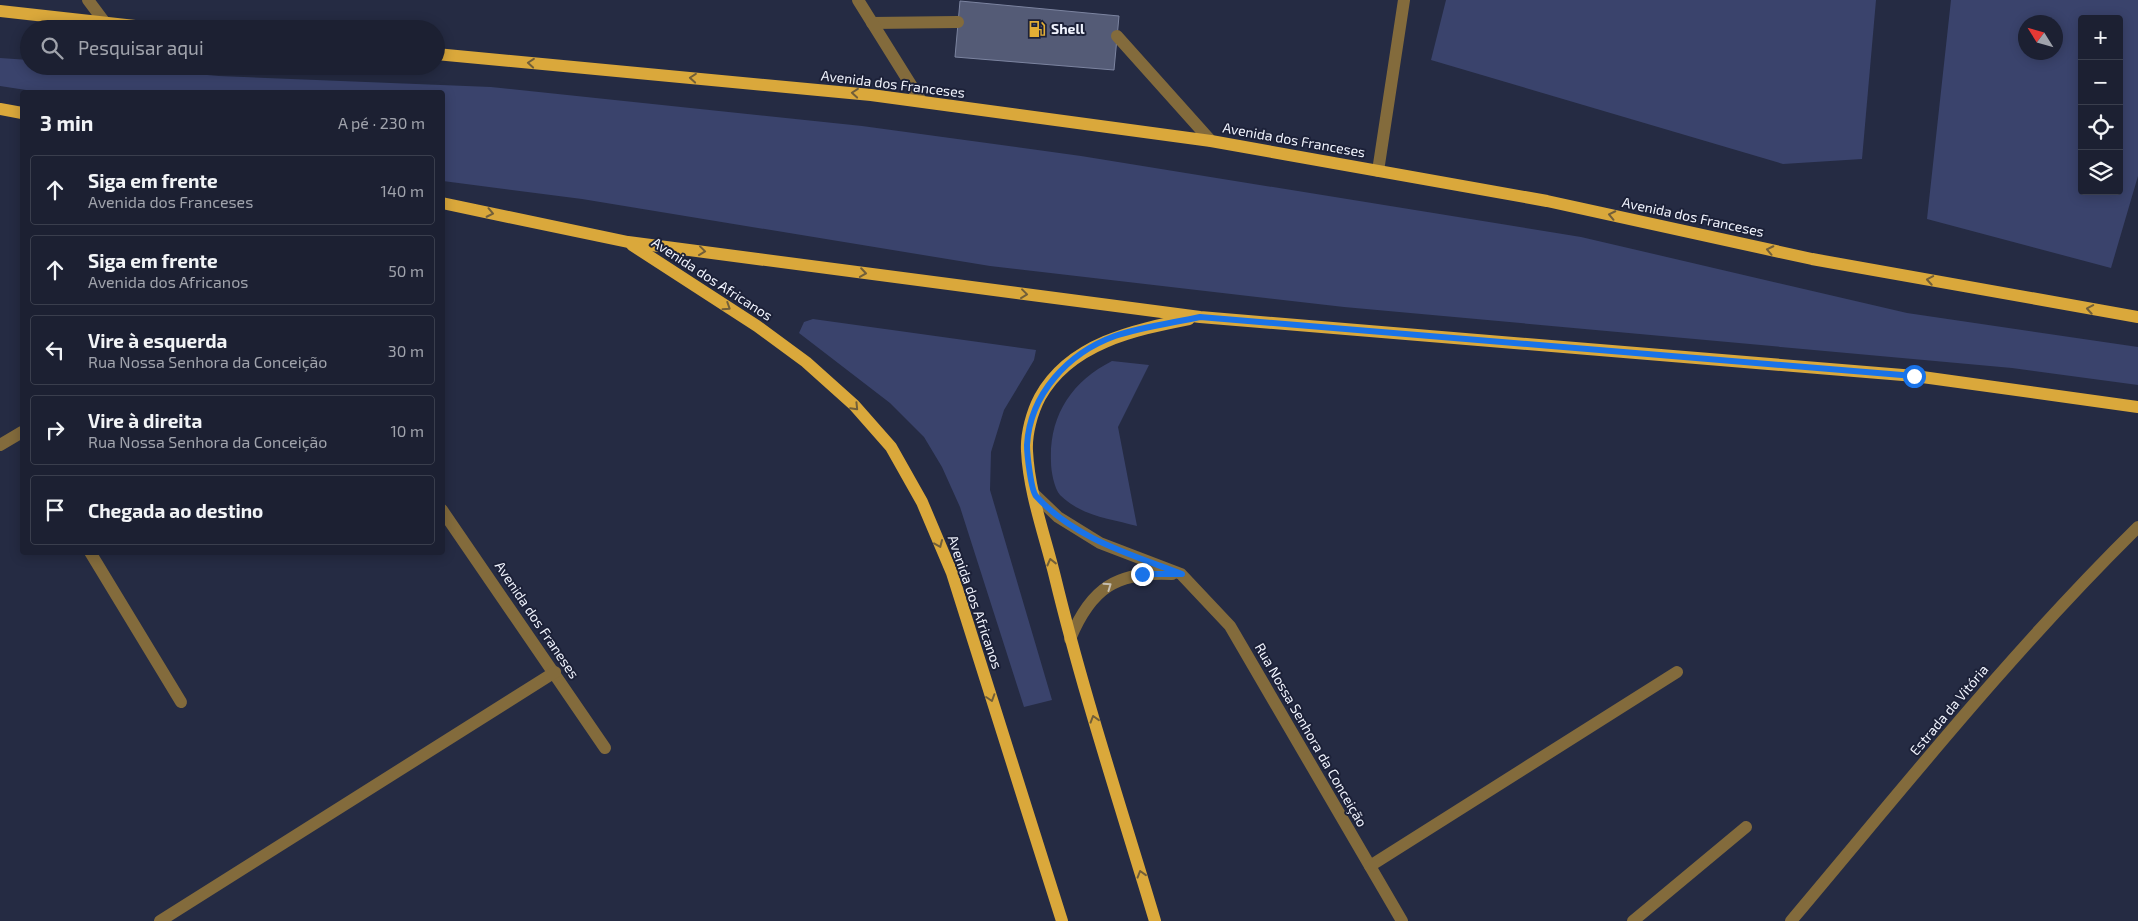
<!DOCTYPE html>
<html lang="pt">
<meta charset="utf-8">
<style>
:root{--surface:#1c2032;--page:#25283a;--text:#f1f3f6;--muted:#a0a3ac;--line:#3a3e4d}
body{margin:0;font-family:"Exo 2",sans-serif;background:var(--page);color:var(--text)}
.controls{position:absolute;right:15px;top:15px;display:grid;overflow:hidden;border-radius:5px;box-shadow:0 2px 12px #0003}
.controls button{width:45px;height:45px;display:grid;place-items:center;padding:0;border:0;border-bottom:1px solid var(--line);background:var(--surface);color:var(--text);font:25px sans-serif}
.compass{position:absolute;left:2018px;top:15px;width:45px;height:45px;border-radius:50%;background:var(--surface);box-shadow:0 2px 12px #0003;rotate:307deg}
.stop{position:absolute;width:15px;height:15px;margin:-11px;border:4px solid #1a73e8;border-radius:50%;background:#fff}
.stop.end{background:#1a73e8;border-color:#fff;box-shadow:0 1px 5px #0008}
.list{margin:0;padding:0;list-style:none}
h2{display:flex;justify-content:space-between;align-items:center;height:65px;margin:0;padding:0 20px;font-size:21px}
h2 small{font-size:16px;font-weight:400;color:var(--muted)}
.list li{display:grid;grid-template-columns:32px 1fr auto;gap:15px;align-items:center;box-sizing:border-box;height:70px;margin:0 10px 10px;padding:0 10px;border:1px solid var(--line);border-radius:5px}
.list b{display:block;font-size:19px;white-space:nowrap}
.list p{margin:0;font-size:16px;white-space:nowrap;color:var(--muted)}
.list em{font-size:16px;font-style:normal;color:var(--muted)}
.icon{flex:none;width:28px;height:28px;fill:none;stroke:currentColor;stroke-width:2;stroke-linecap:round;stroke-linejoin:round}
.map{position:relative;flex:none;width:2138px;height:921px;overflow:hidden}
.search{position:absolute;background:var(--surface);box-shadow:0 2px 12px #0003;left:20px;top:20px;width:425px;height:55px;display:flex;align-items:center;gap:12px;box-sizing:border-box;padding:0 18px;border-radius:28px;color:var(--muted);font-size:19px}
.panel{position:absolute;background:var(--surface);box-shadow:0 2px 12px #0003;left:20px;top:90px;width:425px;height:465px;border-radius:5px}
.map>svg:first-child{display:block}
.green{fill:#3a436c;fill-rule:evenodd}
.building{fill:#545b76;stroke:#7c84a0}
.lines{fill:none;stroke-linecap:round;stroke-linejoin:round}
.service{stroke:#836b3c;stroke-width:12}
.minor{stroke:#836b3c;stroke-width:12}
.primary{stroke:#daa83b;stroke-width:12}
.oneway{stroke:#715e39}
.oneway2{stroke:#c4bdb0}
.route{stroke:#1a73e8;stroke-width:6}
.labels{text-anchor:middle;stroke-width:4;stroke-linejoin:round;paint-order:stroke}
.poi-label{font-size:14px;font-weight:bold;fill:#f0f3fd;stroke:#1c2138;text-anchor:start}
.street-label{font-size:14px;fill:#f0f3fd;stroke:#1c2138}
</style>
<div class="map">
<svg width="2138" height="921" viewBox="0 0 2138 921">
<rect width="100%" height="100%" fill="#252b43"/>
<!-- green -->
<g class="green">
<polygon points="1446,0 1876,0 1862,159 1783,164 1431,60"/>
<path d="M1951,0H2138V176L2111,268L1927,219ZM2082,19H2119V191H2082ZM2056,22V52H2026V22Z"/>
<polygon points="0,58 29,60 29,66 103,66 219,76 491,87 862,126 1081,156 1581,237 1907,313 2138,347 2138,385 2012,368 1344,307 990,266 582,199 443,181 442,92 39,92 0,86"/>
<polygon points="813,319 1036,350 1034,360 1004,410 991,452 990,490 1052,700 1024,707 960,507 942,467 924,437 890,403 799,333 804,322"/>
<path d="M1112,361L1149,365L1118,427L1137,526C1111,519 1081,516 1060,495C1054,488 1051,471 1051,462C1049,416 1071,382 1112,361Z"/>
</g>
<!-- building -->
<polygon class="building" points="960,1 1119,16 1114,70 955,57"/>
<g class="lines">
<!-- service -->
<g class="service">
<polyline points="872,23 958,22"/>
<polyline points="1117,36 1211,141"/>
<polyline points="1378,171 1404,0"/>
</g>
<!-- minor -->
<g class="minor">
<polyline points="88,0 106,24"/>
<polyline points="858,0 921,101"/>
<polyline points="0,445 22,432"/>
<polyline points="1034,494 1058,517 1100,543 1181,574 1230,626 1402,921"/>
<polyline points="442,510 605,748"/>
<polyline points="90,552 181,702"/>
<path d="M1070,639C1091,588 1117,571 1172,574"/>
<polyline points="1370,866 1677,672"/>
<polyline points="160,921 555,672"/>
<polyline points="1633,921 1746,827"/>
<path d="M1791,921C1904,787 2013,650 2138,527"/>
</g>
<!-- primary -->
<g class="primary">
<polyline points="0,11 162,29"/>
<polyline points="436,54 871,95 1211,141 1547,201 1812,259 2138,317"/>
<polyline points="0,109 22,113"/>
<polyline points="442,203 628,242 1200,317 1915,376 2138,407"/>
<polyline points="632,245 757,326 806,362 854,405 891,447 922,502 952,573 1062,921"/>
<path d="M1155,921C1121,807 1083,693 1055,577C1045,536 1029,493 1027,451C1026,434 1032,412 1040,397C1070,343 1134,330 1189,319"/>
</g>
</g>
<!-- one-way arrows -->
<defs><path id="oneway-chevron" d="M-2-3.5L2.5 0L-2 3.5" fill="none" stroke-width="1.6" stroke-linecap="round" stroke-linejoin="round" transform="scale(1.25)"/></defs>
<g class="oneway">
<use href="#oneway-chevron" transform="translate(531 63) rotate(-175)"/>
<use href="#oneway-chevron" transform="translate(693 78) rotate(-175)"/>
<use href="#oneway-chevron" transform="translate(855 93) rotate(-175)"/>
<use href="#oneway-chevron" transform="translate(490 213) rotate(12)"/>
<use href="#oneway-chevron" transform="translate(1612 215) rotate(-168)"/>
<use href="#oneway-chevron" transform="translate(1770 250) rotate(-168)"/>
<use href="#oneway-chevron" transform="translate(702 251) rotate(7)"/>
<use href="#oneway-chevron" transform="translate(863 273) rotate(8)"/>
<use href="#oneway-chevron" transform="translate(1930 280) rotate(-170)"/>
<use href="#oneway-chevron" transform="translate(1024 294) rotate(7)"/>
<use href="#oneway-chevron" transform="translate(727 307) rotate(33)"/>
<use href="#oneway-chevron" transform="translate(2090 309) rotate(-170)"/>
<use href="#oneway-chevron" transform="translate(855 407) rotate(46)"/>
<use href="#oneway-chevron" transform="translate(939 544) rotate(67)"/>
<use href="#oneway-chevron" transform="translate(1051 562) rotate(-104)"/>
<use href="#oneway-chevron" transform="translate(991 698) rotate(72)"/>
<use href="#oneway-chevron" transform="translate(1094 719) rotate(-107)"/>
<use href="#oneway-chevron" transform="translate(1141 874) rotate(-107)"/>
</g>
<use class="oneway2" href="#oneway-chevron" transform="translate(1108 586) rotate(-35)"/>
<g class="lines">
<!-- route -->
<path class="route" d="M1142,574H1182C1130,554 1075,539 1036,496C1031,490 1027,454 1027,445C1030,394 1068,353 1115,336C1142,327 1172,323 1200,317L1914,376"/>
</g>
<!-- icons -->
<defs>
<g id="fuel-bare" transform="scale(1.35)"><path d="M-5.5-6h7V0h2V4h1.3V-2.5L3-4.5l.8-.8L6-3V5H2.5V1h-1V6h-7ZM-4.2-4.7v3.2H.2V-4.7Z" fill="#e3ae35" stroke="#1c2138" stroke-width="2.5" paint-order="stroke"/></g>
</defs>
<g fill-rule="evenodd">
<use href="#fuel-bare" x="1037" y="29"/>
</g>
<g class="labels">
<!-- poi labels -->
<g class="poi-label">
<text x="1051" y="34">Shell</text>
</g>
<!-- street labels -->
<g class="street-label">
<text transform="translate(893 84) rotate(7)" y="5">Avenida dos Franceses</text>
<text transform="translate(1294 140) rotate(10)" y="5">Avenida dos Franceses</text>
<text transform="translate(1693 217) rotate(12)" y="5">Avenida dos Franceses</text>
<text transform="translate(712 279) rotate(33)" y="5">Avenida dos Africanos</text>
<text transform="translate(975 602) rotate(71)" y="5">Avenida dos Africanos</text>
<text transform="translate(537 620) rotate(56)" y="5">Avenida dos Franeses</text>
<text transform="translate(1949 710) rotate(-50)" y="5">Estrada da Vitória</text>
<text transform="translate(1311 735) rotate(60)" y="5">Rua Nossa Senhora da Conceição</text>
</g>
</g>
</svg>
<div class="controls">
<button>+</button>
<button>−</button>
<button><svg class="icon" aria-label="locate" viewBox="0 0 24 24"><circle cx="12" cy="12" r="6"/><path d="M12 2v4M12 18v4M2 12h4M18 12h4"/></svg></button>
<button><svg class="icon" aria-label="layers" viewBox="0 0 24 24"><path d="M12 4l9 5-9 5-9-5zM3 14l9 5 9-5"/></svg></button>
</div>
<svg class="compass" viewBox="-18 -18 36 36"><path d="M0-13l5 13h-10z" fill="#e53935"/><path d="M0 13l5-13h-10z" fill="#a0a3ac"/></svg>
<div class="stop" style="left:1914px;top:376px"></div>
<div class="stop end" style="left:1142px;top:574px"></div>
<div class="search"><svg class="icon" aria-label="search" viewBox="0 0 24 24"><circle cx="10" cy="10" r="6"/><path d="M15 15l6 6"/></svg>Pesquisar aqui</div>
<section class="panel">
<h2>3 min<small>A pé · 230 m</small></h2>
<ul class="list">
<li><svg class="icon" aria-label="ahead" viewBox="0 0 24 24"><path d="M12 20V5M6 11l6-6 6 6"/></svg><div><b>Siga em frente</b><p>Avenida dos Franceses</p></div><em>140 m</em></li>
<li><svg class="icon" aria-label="ahead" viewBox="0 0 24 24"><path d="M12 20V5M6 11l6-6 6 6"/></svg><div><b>Siga em frente</b><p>Avenida dos Africanos</p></div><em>50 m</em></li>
<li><svg class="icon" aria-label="left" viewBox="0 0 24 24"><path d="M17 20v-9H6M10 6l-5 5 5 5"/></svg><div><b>Vire à esquerda</b><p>Rua Nossa Senhora da Conceição</p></div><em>30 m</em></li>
<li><svg class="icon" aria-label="right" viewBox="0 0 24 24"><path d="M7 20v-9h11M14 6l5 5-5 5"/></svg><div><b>Vire à direita</b><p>Rua Nossa Senhora da Conceição</p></div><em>10 m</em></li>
<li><svg class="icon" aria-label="arrive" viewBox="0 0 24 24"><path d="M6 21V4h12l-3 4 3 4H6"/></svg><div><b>Chegada ao destino</b></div></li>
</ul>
</section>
</div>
